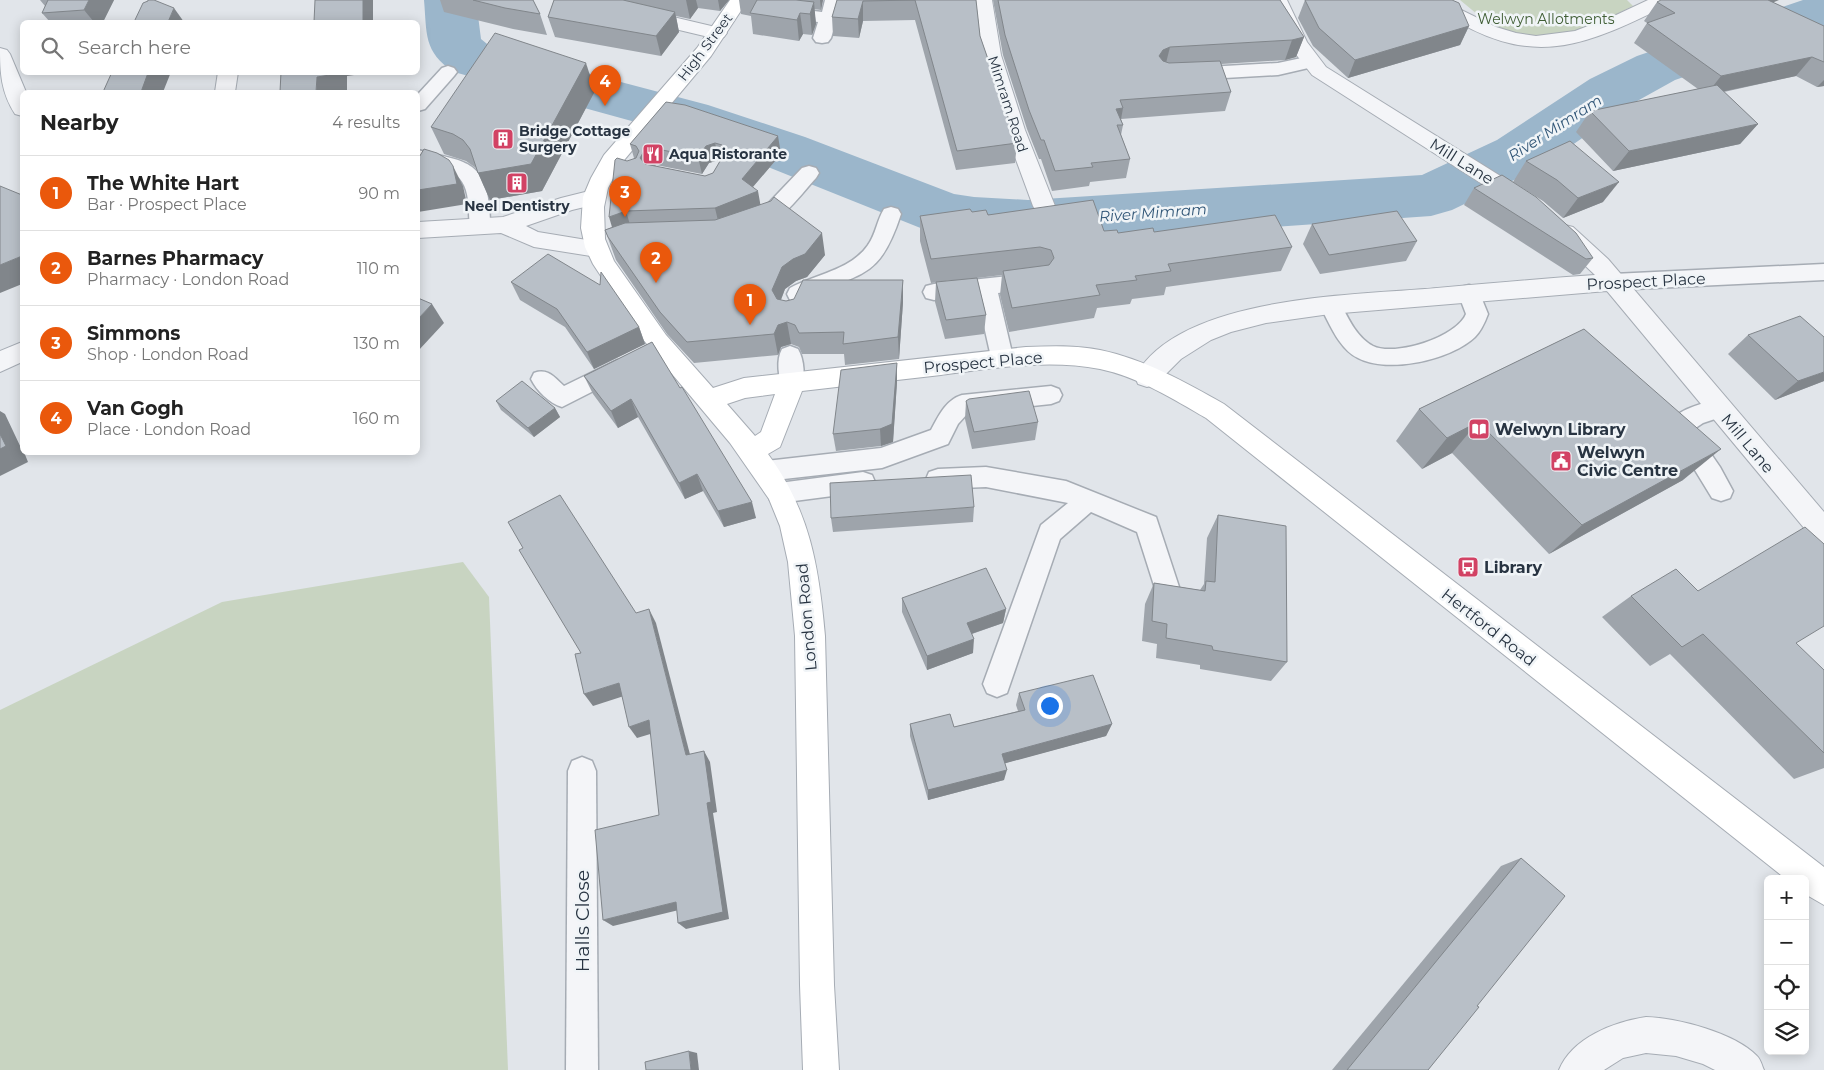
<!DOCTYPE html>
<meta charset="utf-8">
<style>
:root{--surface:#fff;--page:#f2f2f2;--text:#222;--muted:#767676;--line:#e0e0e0;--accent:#ea580c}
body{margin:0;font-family:Montserrat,sans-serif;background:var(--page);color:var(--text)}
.controls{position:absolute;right:15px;bottom:15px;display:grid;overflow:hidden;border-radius:8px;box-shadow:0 2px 12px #0003}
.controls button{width:45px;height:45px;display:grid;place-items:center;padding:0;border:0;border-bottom:1px solid var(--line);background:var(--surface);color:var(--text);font:25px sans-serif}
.you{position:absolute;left:1049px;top:705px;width:18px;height:18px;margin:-12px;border:4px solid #fff;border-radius:50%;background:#1a73e8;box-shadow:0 0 0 8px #1a73e833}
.badge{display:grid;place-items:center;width:32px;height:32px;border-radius:50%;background:var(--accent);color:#fff;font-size:16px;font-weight:700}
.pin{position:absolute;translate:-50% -41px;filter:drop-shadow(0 1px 2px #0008)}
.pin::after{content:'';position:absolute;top:26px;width:18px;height:15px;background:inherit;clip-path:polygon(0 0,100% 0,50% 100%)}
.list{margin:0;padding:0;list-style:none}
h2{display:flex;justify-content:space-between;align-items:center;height:65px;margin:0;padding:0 20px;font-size:21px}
h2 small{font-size:16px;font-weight:400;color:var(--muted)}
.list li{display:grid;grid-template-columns:32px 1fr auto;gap:15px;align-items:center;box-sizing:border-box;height:75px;padding:0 20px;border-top:1px solid var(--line)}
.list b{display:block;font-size:19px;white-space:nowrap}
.list p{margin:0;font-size:16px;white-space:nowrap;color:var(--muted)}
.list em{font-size:16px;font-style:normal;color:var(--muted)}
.icon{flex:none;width:28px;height:28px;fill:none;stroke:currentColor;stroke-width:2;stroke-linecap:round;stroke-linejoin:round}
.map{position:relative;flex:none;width:1824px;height:1070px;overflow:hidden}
.search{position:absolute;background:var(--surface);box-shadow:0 2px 12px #0003;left:20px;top:20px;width:400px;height:55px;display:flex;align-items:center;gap:12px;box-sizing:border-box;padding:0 18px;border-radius:8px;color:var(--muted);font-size:19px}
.panel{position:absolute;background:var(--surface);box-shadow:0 2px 12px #0003;left:20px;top:90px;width:400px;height:365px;border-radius:8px}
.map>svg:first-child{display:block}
.green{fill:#c8d4c1}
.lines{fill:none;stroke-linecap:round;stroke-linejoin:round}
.river{fill:#9bb6cb;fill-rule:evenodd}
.lane-casing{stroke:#a6acb4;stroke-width:3}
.street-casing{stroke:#a6acb4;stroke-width:2}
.secondary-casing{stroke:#a6acb4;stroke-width:2}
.lane{fill:#f4f5f8;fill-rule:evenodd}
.street{fill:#f4f5f8;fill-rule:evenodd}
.secondary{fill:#fff;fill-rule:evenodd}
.wall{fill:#9ea4ab;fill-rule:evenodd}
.shaded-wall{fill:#81868b}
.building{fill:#b8bfc7;stroke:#81868b;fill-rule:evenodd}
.labels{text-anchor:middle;stroke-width:5;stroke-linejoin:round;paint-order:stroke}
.far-park-label{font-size:14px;fill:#405e35;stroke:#f0f4f7}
.far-street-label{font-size:14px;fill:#283442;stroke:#f0f4f7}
.far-poi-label{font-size:14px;font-weight:bold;fill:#283442;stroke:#f0f4f7;text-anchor:start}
.far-water-label{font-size:15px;font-style:italic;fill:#315677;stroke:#f0f4f7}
.street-label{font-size:16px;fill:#283442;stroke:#f0f4f7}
.poi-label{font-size:16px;font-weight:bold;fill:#283442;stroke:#f0f4f7;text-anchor:start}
.near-street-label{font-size:19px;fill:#283442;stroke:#f0f4f7}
</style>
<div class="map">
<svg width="1824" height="1070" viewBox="0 0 1824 1070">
<rect width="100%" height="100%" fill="#e1e5ea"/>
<!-- green -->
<g class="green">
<polygon points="1460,0 1627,0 1633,6 1587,29 1545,37 1522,35 1498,27 1483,19"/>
<polygon points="463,562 489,597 508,1070 0,1070 0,710 222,602"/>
</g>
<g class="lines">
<!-- river -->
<path class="river" d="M424,0H476L481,39L492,48L708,105L805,137L954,194L974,197L1028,200L1422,175L1497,140L1590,79L1637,56L1803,0H1824V29L1675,80L1630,105L1539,168L1452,210L1431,216L1028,244L974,241L923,229L763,165L668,131L454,72C423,52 427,33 424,0Z"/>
<!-- lane casing -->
<g class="lane-casing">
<g id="lane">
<polygon points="825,0 843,0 831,38 828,42 822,43 816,42 813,38 818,22 775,16 772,12 775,8 781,7 822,12"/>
<polygon points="1311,56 1317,58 1320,62 1317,66 1278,75 1190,80 1184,78 1181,74 1184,70 1190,68 1278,63"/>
<polygon points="448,66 454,68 457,72 454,76 425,109 418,111 418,94 442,68"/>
<path d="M418,150C455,161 484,156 489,204C489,213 492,223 487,231L480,233L473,231C469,224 469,217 469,208C466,168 450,173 418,164Z"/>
<path d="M809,166L816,168L819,173L816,178C800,195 773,235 747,227L744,222L747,217L760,212L802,168Z"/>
<path d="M891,207L898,209L901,214C878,284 860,269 806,300L798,302L790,300L787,294L790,288C816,274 851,270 868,245C876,234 877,220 884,209Z"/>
<polygon points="1824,264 1824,280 1613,290 1605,288 1602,282 1605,276 1613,274"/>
<polygon points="1036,273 1044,275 1047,281 1044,287 998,293 1013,357 1010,363 1002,366 994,363 991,357 977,295 934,300 926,298 923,292 926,286 934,284"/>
<path d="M1469,285L1477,287L1488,314C1485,322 1481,331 1475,337C1451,360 1388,374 1358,358C1339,349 1330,324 1320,306L1323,300L1331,298L1339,300C1347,316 1356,337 1373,346C1395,357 1457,337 1466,314L1458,293L1461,287Z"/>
<path d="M790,346L798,349C804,359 806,379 800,389L792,392L784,389C778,379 776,359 782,349Z"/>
<path d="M617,360L625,363L628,369L625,375L562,407C549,403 537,391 531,379L534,373C548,368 554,377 564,386Z"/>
<path d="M1051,386L1059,389L1062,395L1059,401L1051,404L968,413L958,424L948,444L882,468L766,481L757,478L754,471L757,464L766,461L881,448L931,430C939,415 946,400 962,395Z"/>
<path d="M1719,399L1727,401L1731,408L1727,415L1703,423L1694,429L1720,467L1733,491L1730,498L1721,501L1712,498L1668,426C1677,408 1702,404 1719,399Z"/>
<polygon points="986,467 1066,481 1156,517 1181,593 1177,601 1168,605 1159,601 1137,532 1091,512 1060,539 1007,693 997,697 987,693 983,684 1038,533 1041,525 1068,503 986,487 938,489 929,486 926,479 929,472 938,469"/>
<polygon points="863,472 872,475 875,482 872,489 863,492 779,503 770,500 767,493 770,486 779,483"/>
<polygon points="582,757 592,761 596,771 598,1070 566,1070 568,771 572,761"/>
</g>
</g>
<!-- street casing -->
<g class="street-casing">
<g id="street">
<polygon points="568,0 601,0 724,29 727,33 724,37 717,39 570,4"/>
<polygon points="974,0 992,0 1001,55 1025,130 1055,206 1052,211 1044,214 1036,211 1033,206 1005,130 981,55"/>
<polygon points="1269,0 1287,0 1307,42 1326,67 1531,195 1534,200 1531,205 1523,208 1515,205 1312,75 1288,44"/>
<path d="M1424,0H1441L1496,27L1516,33L1536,36L1575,31L1614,16L1648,0H1672L1670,4C1592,42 1540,69 1458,22C1449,17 1426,10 1422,3Z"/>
<path d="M0,48L7,50L10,54L26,92H22V116L15,114C1,92 0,73 0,48Z"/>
<polygon points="218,72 238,72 235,92 215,92"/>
<polygon points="593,190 601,193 604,198 601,203 572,210 526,226 538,232 605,243 608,249 605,255 597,257 534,247 501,233 418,238 418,222 503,217 561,198"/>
<path d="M1565,225L1573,227L1608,259L1824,512V544L1814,540L1607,291L1330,314L1266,323L1231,332L1211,340L1181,359L1156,384L1147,387L1138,384L1135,377C1176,298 1347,295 1425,289C1482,284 1538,279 1595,275L1557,239L1554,233L1557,227Z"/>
<polygon points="22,342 22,362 0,372 0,351"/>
<path d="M1646,1017C1678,1018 1735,1033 1757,1056C1761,1060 1762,1066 1764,1070H1715L1703,1064L1676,1056L1646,1053L1623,1058L1604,1070H1559C1572,1038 1613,1022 1646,1017Z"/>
</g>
</g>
<!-- secondary casing -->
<g class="secondary-casing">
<path id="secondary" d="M730,0H748L711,56L620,165L608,188L604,207L605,239L614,261L666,335L713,388L744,378L1026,347C1051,346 1075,345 1100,350C1144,359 1185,382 1224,404L1824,867V905L1805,894V879H1786L1206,418C1173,399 1138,377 1100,369C1048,359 993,368 941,375C894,380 848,386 802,391L780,447L768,454C810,511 819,567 825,636L834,985L839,1070H803L800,985L795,636L788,562L780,526L769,499L730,443L641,337L593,264L585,247L581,228L583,197L591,178L604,155L697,48ZM775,394L761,432L755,436L727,404L745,398Z"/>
</g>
<!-- lane -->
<use href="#lane" class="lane"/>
<!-- street -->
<use href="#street" class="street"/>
<!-- secondary -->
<use href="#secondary" class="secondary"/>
</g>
<!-- wall -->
<g class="wall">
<polygon points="40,0 114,0 103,22 50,22 42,13 45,6"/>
<polygon points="440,0 533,0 540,14 547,35 513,29 444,12"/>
<polygon points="554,0 729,0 720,11 698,8 690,19 676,16 679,32 661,56 555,37 548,17"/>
<polygon points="739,0 823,0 821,10 814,9 816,24 812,35 803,34 799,41 753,34 751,16 741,14"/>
<polygon points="837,0 976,0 980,36 1017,143 1015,163 956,170 915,20 863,21 859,38 833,36 832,17"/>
<polygon points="993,0 1280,0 1304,37 1296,57 1285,60 1221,64 1231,92 1225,111 1121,119 1123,125 1121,135 1130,159 1126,178 1090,182 1089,186 1052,191 1041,159 1039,159 1027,129 1003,55"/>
<polygon points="1305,0 1469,26 1460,45 1348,78 1313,46 1298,18"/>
<polygon points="1657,2 1773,3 1824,26 1824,86 1817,87 1796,76 1724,92 1758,124 1740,144 1613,171 1576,132 1590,111 1698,89 1634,43 1647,23 1644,21"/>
<polygon points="595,91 542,191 490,200 476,168 466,161 444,154 431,127"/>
<path d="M666,102L781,154L753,187L760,204L825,255L807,277L796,281L785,289L781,300L786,301L903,280V302L899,359L845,365L844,354H802L799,347L791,344L781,347L778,355L694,363L667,334L616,260L605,230L612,227L634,158L630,144ZM719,160L720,161L713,173L705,176L655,166L656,165L702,174L709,163Z"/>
<polygon points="1526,161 1603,202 1563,218 1543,201 1513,182"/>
<polygon points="1474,188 1593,258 1580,274 1573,275 1464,205"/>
<polygon points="972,212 1118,233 1154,232 1292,247 1281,271 1166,287 1164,295 1132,299 1130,304 1097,308 1094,318 1009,332 1000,295 1002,275 977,278 986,315 984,334 945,339 935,302 936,282 955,280 931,283 920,241 920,216"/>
<polygon points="1312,224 1417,241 1406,261 1320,274 1303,244"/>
<polygon points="511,282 600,285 639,327 645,344 594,369 565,327 520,300"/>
<polygon points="1584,329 1683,480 1549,554 1452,453 1422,469 1396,441 1419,409"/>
<polygon points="1748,335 1824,381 1775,400 1728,354"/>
<polygon points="652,342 756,518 724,527 703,491 685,499 638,417 618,428 593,394 584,376"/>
<polygon points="897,363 897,382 893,442 881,446 836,451 833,434"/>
<polygon points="496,401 555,408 560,417 534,437 501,410"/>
<polygon points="966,401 1038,422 1035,440 972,449 965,419"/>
<polygon points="974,507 973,522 833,532 831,518"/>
<polygon points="1218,515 1287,662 1271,681 1200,669 1200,665 1156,658 1157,644 1142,641 1145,604 1154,583 1200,590 1204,584 1207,538"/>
<polygon points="1698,591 1824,670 1824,768 1794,779 1670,654 1650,666 1602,617 1631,596"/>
<polygon points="902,598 1006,609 1003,623 972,634 973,653 927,670 902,612"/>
<polygon points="1019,693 1112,724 1106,736 1005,763 1004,780 928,800 910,736 910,724 954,727 1018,711 1016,705"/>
<polygon points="1521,858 1477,1006 1428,1070 1332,1070 1501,866"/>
</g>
<!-- shaded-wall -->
<g class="shaded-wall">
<polygon points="89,0 114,0 103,22 94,22 84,10"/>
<rect x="363" y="0" width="10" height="22"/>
<polygon points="686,0 696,0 698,8 690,19"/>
<polygon points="718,0 729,0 720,11"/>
<polygon points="820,0 823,0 821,10"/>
<polygon points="1755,0 1779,0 1743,15"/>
<polygon points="863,1 863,21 859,38 858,19"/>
<polygon points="814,2 816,24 812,35 810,14"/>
<polygon points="174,8 184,22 168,22"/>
<polygon points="675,12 679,32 661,56 656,36"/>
<polygon points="800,13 803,34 799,41 797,20"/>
<polygon points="1469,26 1460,45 1348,78 1355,60"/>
<polygon points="1304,37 1296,57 1285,60 1292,40"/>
<polygon points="1170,47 1165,67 1159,56 1163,50"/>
<polygon points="1812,57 1796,76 1706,95 1721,76"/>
<polygon points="586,63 595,91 542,191 490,200 478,173"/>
<polygon points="147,72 171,72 163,92 141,92"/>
<polygon points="336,72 368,73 347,76 347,92 316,92 317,77"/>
<polygon points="1824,80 1824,86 1817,87"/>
<polygon points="1123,108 1120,125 1116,109"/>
<polygon points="1758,124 1740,144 1613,171 1629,151"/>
<polygon points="778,136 781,154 745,196 758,191 761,208 719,225 715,208 742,179"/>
<polygon points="715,143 719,160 709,163 702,174 698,157 706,146"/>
<polygon points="652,148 656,165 648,168 640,158 644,151"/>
<polygon points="453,166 463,186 467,204 418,212 418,190"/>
<polygon points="1619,182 1603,202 1563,218 1578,198"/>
<polygon points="626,211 631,228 614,234 609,217"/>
<polygon points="822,233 825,255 807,277 796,281 785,289 776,312 772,290 782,267"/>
<polygon points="22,256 22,284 0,293 0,265"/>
<polygon points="903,280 903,302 899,359 898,337"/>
<polygon points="432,304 444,323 418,351 418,319"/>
<polygon points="787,322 791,344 781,347 778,355 774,334 778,325"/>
<polygon points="639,327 645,344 594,369 587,352"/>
<polygon points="897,363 897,382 893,442 881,446 880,429"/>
<polygon points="1824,372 1824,381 1775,400 1798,381"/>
<polygon points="631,399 638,417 618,428 611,411"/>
<polygon points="555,408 560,417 534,437 528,428"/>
<polygon points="0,411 5,414 22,450 22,452 24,452 28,462 0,476"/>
<polygon points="1478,422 1452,453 1422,469 1447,438"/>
<polygon points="1721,449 1683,480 1549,554 1582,525"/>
<polygon points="697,474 703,491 685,499 679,483"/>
<polygon points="752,502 756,518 724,527 718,511"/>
<polygon points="649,609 656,623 693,766 686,755"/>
<polygon points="1006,609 1003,623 965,636 967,623"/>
<polygon points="974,639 973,653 927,670 927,656"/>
<polygon points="619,683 627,695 593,706 584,694"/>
<polygon points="649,720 657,732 637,738 629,727"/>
<polygon points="1112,724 1106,736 999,765 1002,754"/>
<polygon points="704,751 710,762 717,812 713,813 729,919 686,929 678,923 707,803"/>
<polygon points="1007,770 1004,780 928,800 928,790"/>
<polygon points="676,902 683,909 613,926 603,920"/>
<polygon points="689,1051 697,1053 699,1070 691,1070"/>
</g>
<!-- building -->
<g class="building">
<polygon points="48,0 89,0 84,10 42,13"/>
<polygon points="148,0 154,0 174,8 168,22 134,22 143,3 148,1"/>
<polygon points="315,0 363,0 363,22 314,22"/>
<polygon points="473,0 533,0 540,14 505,8"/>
<polygon points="554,0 623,0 675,12 656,36 548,17"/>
<polygon points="757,0 796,0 814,2 810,14 800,13 797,20 750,13"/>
<polygon points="837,0 976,0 980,36 1017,143 957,151 915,0 863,1 858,19 832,17"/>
<polygon points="998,0 1280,0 1304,37 1292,40 1170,47 1163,50 1159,56 1163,61 1169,63 1220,61 1231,92 1120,100 1123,108 1116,109 1123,125 1117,125 1130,159 1091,163 1093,167 1055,171 1044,140 1041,140 1029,110 1005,35"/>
<polygon points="1305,0 1452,0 1459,3 1469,26 1355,60 1319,28"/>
<polygon points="1661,0 1768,0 1824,26 1824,62 1812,57 1721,76 1647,23 1675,13 1657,2"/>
<polygon points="495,33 586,63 531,164 478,173 470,149 463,140 453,134 431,127"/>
<polygon points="112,72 147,72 146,73 148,73 141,92 103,92"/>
<polygon points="281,72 336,72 336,74 317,77 316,92 280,92"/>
<polygon points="1717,85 1758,124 1629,151 1590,111"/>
<path d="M666,102L685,105L778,136L742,179L758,191L715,208L626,211L609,217L615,160L617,158L627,161L636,158L639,151L636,146L630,144ZM715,143L722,145L726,151L713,173L705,176L645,164L640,158L644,151L652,148L698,157L706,146Z"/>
<polygon points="1570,141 1619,182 1578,198 1557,180 1526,161"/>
<polygon points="424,149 437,153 449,160 453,166 457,184 418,190 418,159"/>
<polygon points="1502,175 1536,197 1576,233 1593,258 1586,259 1474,188"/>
<polygon points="0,186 22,195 22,256 0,265"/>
<polygon points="774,197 822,233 805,254 793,259 782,267 772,290 777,299 786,301 794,299 803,280 903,280 898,337 843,344 844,332 799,333 795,325 787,322 778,325 774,334 687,342 660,312 608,237 605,230 625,223 715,220 771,201"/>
<polygon points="1093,200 1104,231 1117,230 1118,233 1153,228 1154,232 1275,215 1292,247 1168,264 1171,271 1135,276 1137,280 1096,285 1100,295 1012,308 1003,271 1049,265 1054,258 1051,250 1040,247 931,259 920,216 970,209 972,212 986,210 988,215"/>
<polygon points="1397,211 1417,241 1329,255 1312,224"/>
<polygon points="548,254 600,285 601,272 639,327 587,352 557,309 511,282"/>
<polygon points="977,278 986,315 946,320 936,282"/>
<polygon points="418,298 432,304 418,319"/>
<polygon points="1800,316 1824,337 1824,372 1798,381 1748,335"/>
<polygon points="1584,329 1721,449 1582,525 1478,422 1447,438 1419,409"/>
<polygon points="652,342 680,388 682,387 752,502 718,511 697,474 679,483 631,399 611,411 584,376"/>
<polygon points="897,363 892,424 880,429 833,434 841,370"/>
<polygon points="522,381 555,408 528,428 496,401"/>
<polygon points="1029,391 1038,422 974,432 966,401 969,399"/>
<polygon points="0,434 6,446 0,449"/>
<polygon points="971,475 974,507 831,518 830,483"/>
<polygon points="560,495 636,613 649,609 686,755 704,751 711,802 707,803 723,912 678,923 676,902 603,920 595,830 659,815 649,720 629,727 619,683 584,694 575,654 581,653 519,550 523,548 508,522"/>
<polygon points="1218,515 1286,526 1287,662 1213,650 1212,646 1166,638 1167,624 1152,621 1154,583 1205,591 1206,581 1215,582"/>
<polygon points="1805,527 1824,544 1824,626 1796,643 1824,670 1824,753 1703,634 1682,647 1631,596 1676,569 1698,591"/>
<polygon points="986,568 1006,609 967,623 974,639 927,656 902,598"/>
<polygon points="1093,675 1112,724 1002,754 1007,770 928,790 910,724 950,714 954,727 1025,710 1019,693"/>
<polygon points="1521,858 1565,896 1477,1006 1479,1007 1428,1070 1347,1070"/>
<polygon points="689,1051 691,1070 646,1070 645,1062"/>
</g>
<!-- icons -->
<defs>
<g id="building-square" transform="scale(1.125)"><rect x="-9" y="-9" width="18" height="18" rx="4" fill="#d24264" stroke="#f0f4f7"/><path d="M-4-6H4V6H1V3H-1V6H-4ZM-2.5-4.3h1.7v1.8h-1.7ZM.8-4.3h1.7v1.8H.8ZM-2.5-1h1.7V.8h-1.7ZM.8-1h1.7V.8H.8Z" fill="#fff"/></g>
<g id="restaurant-square" transform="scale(1.125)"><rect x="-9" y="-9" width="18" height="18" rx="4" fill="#d24264" stroke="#f0f4f7"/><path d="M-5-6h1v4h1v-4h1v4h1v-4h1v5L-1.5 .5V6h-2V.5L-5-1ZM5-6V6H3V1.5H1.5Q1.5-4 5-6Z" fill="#fff"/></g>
<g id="library-square" transform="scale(1.125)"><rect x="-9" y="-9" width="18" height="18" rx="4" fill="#d24264" stroke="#f0f4f7"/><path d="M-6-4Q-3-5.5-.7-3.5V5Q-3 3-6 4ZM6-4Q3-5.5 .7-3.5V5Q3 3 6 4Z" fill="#fff"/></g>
<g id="civic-square" transform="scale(1.125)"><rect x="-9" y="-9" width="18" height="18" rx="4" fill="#d24264" stroke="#f0f4f7"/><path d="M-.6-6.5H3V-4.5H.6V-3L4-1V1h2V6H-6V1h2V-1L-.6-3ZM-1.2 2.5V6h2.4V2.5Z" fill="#fff"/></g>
<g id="bus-square" transform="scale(1.125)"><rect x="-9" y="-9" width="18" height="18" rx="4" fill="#d24264" stroke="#f0f4f7"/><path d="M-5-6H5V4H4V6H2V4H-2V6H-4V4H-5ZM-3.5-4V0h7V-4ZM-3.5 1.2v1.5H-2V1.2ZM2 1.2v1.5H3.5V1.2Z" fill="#fff"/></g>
</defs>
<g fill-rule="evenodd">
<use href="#building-square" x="503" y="139"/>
<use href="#restaurant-square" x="653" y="154"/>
<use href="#building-square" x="517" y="183"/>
<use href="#library-square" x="1479" y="429"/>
<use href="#civic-square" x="1561" y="461"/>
<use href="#bus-square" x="1468" y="567"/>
</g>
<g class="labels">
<!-- far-park labels -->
<g class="far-park-label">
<text x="1546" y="24">Welwyn Allotments</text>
</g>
<!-- far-street labels -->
<g class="far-street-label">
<text transform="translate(705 47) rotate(-53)" y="5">High Street</text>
<text transform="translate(1008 104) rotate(72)" y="5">Mimram Road</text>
</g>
<!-- far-poi labels -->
<g class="far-poi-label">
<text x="519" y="136">Bridge Cottage<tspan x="519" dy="16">Surgery</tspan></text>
<text x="669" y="159">Aqua Ristorante</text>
<text x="517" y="211" text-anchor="middle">Neel Dentistry</text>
</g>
<!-- far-water labels -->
<g class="far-water-label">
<text transform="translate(1555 128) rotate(-33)" y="5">River Mimram</text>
<text transform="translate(1153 213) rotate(-4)" y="5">River Mimram</text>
</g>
<!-- street labels -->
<g class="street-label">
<text transform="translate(1462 161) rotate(32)" y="6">Mill Lane</text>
<text transform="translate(1646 281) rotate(-3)" y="6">Prospect Place</text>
<text transform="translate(983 362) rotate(-5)" y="6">Prospect Place</text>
<text transform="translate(1748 443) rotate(50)" y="6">Mill Lane</text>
<text transform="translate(806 617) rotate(-95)" y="6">London Road</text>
<text transform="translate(1489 627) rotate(38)" y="6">Hertford Road</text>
</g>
<!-- poi labels -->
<g class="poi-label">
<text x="1495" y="435">Welwyn Library</text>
<text x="1577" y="458">Welwyn<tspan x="1577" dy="18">Civic Centre</tspan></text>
<text x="1484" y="573">Library</text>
</g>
<!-- near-street labels -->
<g class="near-street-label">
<text transform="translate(582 921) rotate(-90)" y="7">Halls Close</text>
</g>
</g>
</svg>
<div class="controls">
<button>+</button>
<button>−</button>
<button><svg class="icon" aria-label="locate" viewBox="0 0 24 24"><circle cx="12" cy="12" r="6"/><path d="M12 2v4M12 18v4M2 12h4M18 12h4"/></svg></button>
<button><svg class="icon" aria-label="layers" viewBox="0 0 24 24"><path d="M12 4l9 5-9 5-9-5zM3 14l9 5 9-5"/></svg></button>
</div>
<div class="you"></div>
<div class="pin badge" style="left:750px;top:325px">1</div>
<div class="pin badge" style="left:656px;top:283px">2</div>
<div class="pin badge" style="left:625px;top:217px">3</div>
<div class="pin badge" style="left:605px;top:106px">4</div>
<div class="search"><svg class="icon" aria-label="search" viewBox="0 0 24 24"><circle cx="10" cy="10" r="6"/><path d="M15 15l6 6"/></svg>Search here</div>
<section class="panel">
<h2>Nearby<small>4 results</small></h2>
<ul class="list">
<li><span class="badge">1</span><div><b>The White Hart</b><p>Bar · Prospect Place</p></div><em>90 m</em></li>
<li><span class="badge">2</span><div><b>Barnes Pharmacy</b><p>Pharmacy · London Road</p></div><em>110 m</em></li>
<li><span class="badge">3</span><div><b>Simmons</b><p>Shop · London Road</p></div><em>130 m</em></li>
<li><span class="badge">4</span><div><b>Van Gogh</b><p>Place · London Road</p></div><em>160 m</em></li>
</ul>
</section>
</div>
